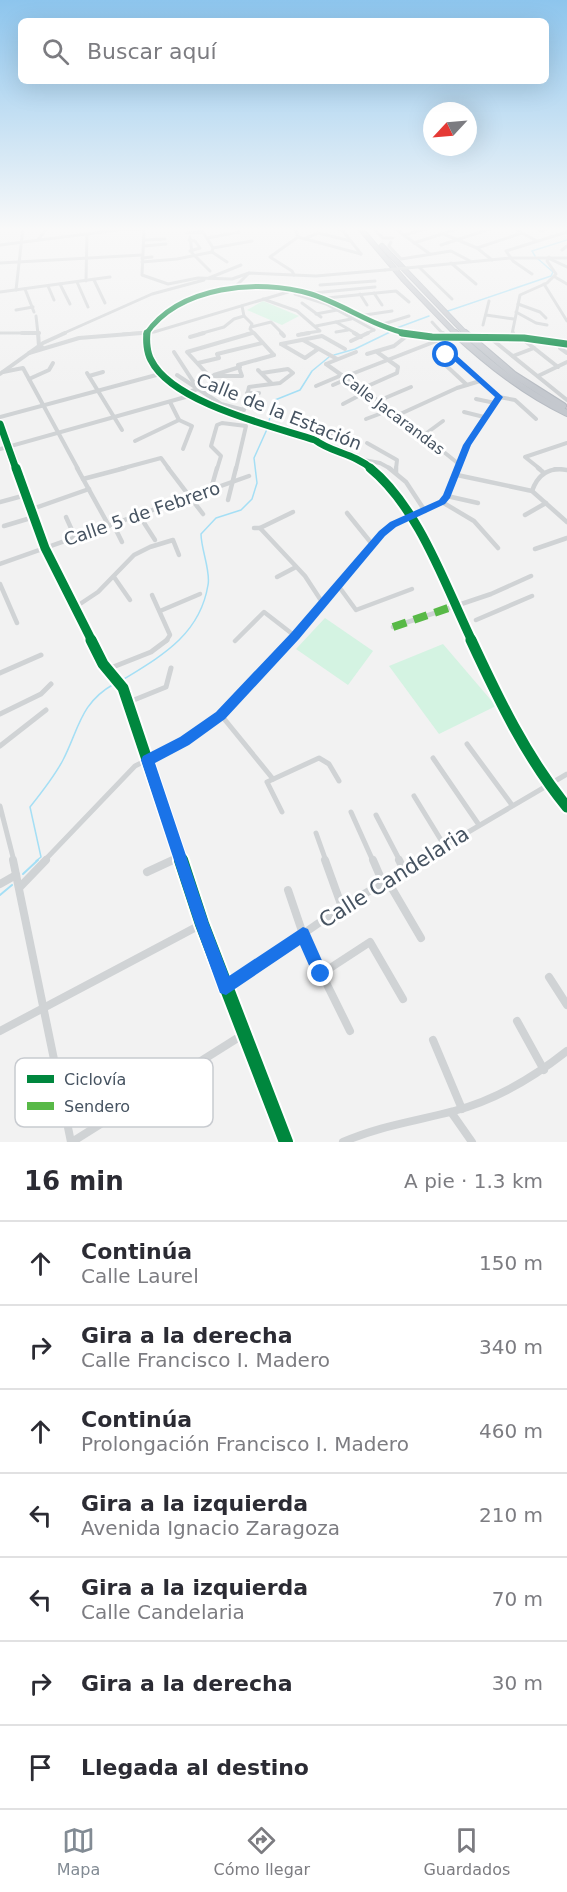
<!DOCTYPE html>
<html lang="es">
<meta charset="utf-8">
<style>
:root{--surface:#fff;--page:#f2f2f3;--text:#2b2b33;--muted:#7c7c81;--line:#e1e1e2;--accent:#828b94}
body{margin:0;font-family:"DejaVu Sans",sans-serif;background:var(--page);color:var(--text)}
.compass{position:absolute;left:423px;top:102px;width:54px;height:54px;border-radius:50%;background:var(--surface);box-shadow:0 6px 24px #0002;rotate:244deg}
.stop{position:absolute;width:18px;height:18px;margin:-14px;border:4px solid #1a73e8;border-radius:50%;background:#fff}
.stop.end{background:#1a73e8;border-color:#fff;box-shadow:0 2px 6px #0008}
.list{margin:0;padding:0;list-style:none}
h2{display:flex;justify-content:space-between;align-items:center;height:78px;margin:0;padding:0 24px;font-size:26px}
h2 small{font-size:20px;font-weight:400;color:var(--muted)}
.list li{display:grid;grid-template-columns:39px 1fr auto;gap:18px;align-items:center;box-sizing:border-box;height:84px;padding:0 24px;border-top:2px solid var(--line)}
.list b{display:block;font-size:22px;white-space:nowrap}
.list p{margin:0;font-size:20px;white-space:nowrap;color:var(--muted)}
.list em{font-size:20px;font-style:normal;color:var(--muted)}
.icon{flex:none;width:33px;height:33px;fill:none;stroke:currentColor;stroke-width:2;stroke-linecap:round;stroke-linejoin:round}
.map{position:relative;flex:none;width:567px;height:1142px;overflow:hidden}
.search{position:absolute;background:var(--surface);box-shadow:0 6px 24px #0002;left:18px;right:18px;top:18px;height:66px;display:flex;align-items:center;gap:15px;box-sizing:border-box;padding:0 21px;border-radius:9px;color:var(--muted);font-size:22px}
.sheet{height:666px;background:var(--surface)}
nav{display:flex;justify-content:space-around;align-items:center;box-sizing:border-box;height:84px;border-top:2px solid var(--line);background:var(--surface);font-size:16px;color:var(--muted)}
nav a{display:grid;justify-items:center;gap:3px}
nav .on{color:var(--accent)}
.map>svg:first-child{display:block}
.green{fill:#d4f3e2}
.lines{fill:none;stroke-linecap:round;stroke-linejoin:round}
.stream-far1{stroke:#a5dff5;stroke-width:1.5}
.stream{stroke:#a5dff5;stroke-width:2}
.trunk-far1-casing{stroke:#b6bbc2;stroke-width:6}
.trunk-casing{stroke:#b6bbc2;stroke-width:8}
.minor-far4{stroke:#d0d3d5;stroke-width:3}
.minor-far3{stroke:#d0d3d5;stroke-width:4}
.minor-far2{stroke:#d0d3d5;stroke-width:4.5}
.minor-far1{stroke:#d0d3d5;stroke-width:5}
.minor{stroke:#d0d3d5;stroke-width:8}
.tertiary-far1{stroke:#d0d3d5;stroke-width:3}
.tertiary{stroke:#d0d3d5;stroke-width:4}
.trunk-far1{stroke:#c4c8ce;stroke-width:4.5}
.trunk{stroke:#c4c8ce;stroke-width:6}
.tertiary-bridge{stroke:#d0d3d5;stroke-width:3}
.quiet{stroke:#58b947;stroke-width:8;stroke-dasharray:14 8;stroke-linecap:butt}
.cycleway-far4-casing{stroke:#fff;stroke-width:8}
.cycleway-far3-casing{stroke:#fff;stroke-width:10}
.cycleway-far2-casing{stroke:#fff;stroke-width:13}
.cycleway-far1-casing{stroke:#fff;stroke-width:15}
.cycleway-casing{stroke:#fff;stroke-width:18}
.cycleway-far4{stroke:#00873e;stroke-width:5}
.cycleway-far3{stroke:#00873e;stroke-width:7}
.cycleway-far2{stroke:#00873e;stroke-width:9}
.cycleway-far1{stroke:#00873e;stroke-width:11}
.cycleway{stroke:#00873e;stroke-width:14}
.route{fill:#1a73e8}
.labels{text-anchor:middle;stroke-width:6;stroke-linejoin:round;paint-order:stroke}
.far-street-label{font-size:15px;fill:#465361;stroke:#fff}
.street-label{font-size:18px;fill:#465361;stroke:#fff}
.near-street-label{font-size:21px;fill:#465361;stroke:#fff}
.key{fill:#fff;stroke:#c8cbd0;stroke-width:1.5}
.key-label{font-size:16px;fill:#465361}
</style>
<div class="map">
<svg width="567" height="1142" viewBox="0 0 567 1142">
<rect width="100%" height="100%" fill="#f2f2f2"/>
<!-- green -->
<g class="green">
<polygon points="263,301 299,316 282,325 247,310"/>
<polygon points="325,618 373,651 348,685 296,649"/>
<polygon points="443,644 496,706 439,734 389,666"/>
</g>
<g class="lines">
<!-- stream-far1 -->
<g class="stream-far1">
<polyline points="535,256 532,251 567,240"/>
<polyline points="448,311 551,276 553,272 537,258"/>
<polyline points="394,329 429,316"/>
<polyline points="334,355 355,349 390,332"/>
<polyline points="269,421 275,400 300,390 312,371 329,357"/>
<path d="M124,679C163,655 200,634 208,585C211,572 201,549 201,534L216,518L241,510L252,499L257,483L254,458L268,427"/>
<path d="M36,861L41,857L30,807C42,792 54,777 63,760C79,729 80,703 114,684"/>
</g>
<!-- stream -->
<g class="stream">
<polyline points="23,874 38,860"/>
<polyline points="0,895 12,885"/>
</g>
<!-- trunk-far1 casing -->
<g class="trunk-far1-casing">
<g id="trunk-far1">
<polyline points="360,228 404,280 456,334"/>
<polyline points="382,246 466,334"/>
</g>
</g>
<!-- trunk casing -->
<g class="trunk-casing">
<g id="trunk">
<path d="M455,333C490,365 524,392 567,413"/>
<polyline points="465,333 514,375 563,406"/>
</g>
</g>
<!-- minor-far4 -->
<g class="minor-far4">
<polyline points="336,228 343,231 361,254"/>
<polyline points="536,228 541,231 548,228"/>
<polyline points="518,231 537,241"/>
<polyline points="187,233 203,232 213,248 212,252"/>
<polyline points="441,233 477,248 492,260"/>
<polyline points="404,235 429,228"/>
<polyline points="190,237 192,253 210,271"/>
<polyline points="298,237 361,254"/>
<polyline points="207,238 239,232"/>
<polyline points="304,239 318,233 351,241"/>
<polyline points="38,240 46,229"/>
<polyline points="144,240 165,239"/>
<polyline points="189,240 195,241 200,248 190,251"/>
<polyline points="414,243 457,229"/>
<polyline points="441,245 493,228"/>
<polyline points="144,246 166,244"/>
<polyline points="213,248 252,241"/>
<polyline points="477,248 522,233"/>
<polyline points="562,250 567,246"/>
<polyline points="212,252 227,262"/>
<polyline points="142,258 152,257"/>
<polyline points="548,258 567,267"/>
<polyline points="142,262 177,259 212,252"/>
<polyline points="0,263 142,255"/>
<polyline points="451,263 476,284"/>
<polyline points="419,267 452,299"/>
<polyline points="532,274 513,261 506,251 567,232"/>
<polyline points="294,275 292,271 270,257 298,237 295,228"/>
<polyline points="555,277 567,284"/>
<polyline points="209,278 241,265"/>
<polyline points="94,280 105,303"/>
<polyline points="86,281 87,233"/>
<polyline points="77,282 88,307"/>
<polyline points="60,284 70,304"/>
<polyline points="544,284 567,321"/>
<polyline points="320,285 375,281"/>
<polyline points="48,286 54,300"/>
<polyline points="25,289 34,312"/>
<polyline points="16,290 23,228"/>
<polyline points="232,290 249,273"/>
<polyline points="0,292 110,277"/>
<polyline points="313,293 375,287"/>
<polyline points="374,293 382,305"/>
<polyline points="295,294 326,304 374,330"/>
<polyline points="360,294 367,305"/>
<polyline points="327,298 396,291 409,302"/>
<polyline points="263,299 297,311 320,331 301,334"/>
<polyline points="302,303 321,317"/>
<polyline points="518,304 540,312 546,318"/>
<polyline points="242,306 244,316 252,324 250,329 255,334"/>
<polyline points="16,310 33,307"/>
<polyline points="516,312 536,323 547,325"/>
<polyline points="357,313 365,315 392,311"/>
<polyline points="316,314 337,310"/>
<polyline points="486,315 514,319"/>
<polyline points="36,316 38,334"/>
<polyline points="336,322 357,334"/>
<polyline points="432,322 443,334"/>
<polyline points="483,325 489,301"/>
<polyline points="316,326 351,319"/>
<polyline points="377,326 409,316"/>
<polyline points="251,327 271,322 283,334"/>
<polyline points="336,332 348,330"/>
<polyline points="0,333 39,333"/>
<polyline points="123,334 154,332 288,292"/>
<path d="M146,334C173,286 269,279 316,296C346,307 372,327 405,334"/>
<polyline points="199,334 224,327 234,319 244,316"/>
<polyline points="247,334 252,333"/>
<polyline points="365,334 374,330"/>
<polyline points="512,334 520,295 547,283 556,274 547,261 549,257"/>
</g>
<!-- minor-far3 -->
<g class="minor-far3">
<polyline points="22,333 39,333"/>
<polyline points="38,333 39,346 42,347"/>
<path d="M147,333C147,341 147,353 151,360C172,403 271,426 315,440C332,453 353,453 372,469"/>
<polyline points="254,333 274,355"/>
<polyline points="281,333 284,336"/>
<polyline points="354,333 361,337"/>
<polyline points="398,333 424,337 453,337"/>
<polyline points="298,335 309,333"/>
<polyline points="190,337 204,333"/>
<polyline points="476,337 520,337 567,344"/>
<polyline points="489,337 567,400"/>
<polyline points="512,337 513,333"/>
<polyline points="520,337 558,367"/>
<polyline points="303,340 337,359"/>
<polyline points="351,341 368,333"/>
<polyline points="281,344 322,336 345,349"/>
<polyline points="281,344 305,358 318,349"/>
<polyline points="560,348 567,353"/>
<polyline points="174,352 198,389 185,393"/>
<polyline points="29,353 79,338 142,333"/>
<polyline points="367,354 394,346 408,335"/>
<polyline points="513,356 534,348"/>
<polyline points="198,363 219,358 217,354 262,343"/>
<polyline points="326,364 398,415 460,465"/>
<polyline points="326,364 356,352"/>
<polyline points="258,370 271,383"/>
<polyline points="3,372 23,368 78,469"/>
<polyline points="87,373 122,430"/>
<polyline points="177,375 221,404 244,410 249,387 280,383 293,373 288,369 262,373"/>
<polyline points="214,375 240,367"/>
<polyline points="89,376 103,372"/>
<polyline points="209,376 187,352 252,333"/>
<polyline points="209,376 242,376 238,365 274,355"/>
<polyline points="538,376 567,362"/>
<polyline points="344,377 444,338 443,333"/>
<polyline points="29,379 49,370 53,363"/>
<polyline points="333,385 347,379"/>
<polyline points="467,385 439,359 440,356 452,355 499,397"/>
<polyline points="316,386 342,375"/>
<polyline points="361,389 397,373 398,367 377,352"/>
<polyline points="247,393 259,393"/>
<polyline points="499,397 515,400 536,419"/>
<polyline points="476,399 495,403"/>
<polyline points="378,401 411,387"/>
<polyline points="170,402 179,420 192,426 183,449"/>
<polyline points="343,404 366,392"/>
<polyline points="464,412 484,417"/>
<polyline points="398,415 457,388 480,381"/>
<polyline points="0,417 160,374"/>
<polyline points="366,419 390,410"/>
<polyline points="0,424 16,469"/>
<polyline points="424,435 443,421"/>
<polyline points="315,440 341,431"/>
<polyline points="135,441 179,420"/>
<polyline points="367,443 397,460 396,469"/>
<polyline points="0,449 189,396"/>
<polyline points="358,459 380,463 391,469"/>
<polyline points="120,469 161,458 169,469"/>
<polyline points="217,469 221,456 211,446 217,425 222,423 246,426 236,469"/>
<polyline points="458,469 476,429 499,397"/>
<polyline points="540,469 525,457 567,443"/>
<polyline points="555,469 561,469"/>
</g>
<!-- minor-far2 -->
<g class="minor-far2">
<polyline points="16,468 45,548 92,641"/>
<polyline points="77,468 109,526"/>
<polyline points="168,468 203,514"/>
<path d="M370,468C419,508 445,585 472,641"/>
<polyline points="389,468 406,482 425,511"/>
<polyline points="538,468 543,472"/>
<polyline points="396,473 396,468"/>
<polyline points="457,475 532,491 567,522"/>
<polyline points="83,479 125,468"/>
<polyline points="211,489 217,468"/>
<path d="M532,491C538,474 549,467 567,470"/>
<polyline points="447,496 478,503"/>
<polyline points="228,500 236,468"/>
<polyline points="0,502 26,495"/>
<polyline points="442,502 474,521 498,548"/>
<polyline points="32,509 89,489"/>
<polyline points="347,513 372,544"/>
<polyline points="139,515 155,540"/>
<polyline points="525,515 546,503"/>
<polyline points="66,517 75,537"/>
<polyline points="113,524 122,542"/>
<polyline points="4,526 34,517"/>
<polyline points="254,528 260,528 305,576 322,602"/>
<polyline points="260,528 293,512"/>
<polyline points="535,549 567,538"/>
<polyline points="0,564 249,476"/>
<polyline points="114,577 130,600"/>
<polyline points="277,577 296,567"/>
<polyline points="0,584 17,623"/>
<polyline points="337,584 356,610 412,589"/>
<polyline points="152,595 170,635 166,641"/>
<polyline points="74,608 98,592 134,555 150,547 173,540 179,555"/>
<polyline points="160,611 200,594"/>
<polyline points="476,620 532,596"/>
<polyline points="393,627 491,594 531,576"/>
<polyline points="235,641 264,612 295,636"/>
<polyline points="290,641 382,534 393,525 442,502 447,496 458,468"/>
</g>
<!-- minor-far1 -->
<g class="minor-far1">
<polyline points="91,640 103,664 123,688 181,861"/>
<path d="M471,640C498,698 526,757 567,807"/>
<polyline points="108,669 151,652 167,640"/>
<polyline points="0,673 41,655"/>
<polyline points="129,702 166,687 171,668"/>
<polyline points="0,714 41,694 51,684"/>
<polyline points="221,715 273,779"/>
<polyline points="467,744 512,805"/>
<polyline points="0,746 46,710"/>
<polyline points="433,758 479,825"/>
<polyline points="414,796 444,845"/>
<polyline points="0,806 14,861"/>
<polyline points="282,812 267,782 319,758 329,764 339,781"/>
<polyline points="351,812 373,861"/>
<polyline points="376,815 400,861"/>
<polyline points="316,833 326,861"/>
<polyline points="44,861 135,766 185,741 221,715 292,640"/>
<polyline points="170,861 181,856"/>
<polyline points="419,861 567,774"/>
</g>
<!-- minor -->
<g class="minor">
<polyline points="13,860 71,1142"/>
<polyline points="181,860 202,924 286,1142"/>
<polyline points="325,860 342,907"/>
<polyline points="373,860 383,883"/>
<polyline points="399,860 404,870"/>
<polyline points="147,872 173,860"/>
<polyline points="387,880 421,938"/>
<polyline points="0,884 16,875"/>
<polyline points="20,887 46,860"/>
<polyline points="288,890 305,940 350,1031"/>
<polyline points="321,974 370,942 403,999"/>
<polyline points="549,977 567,1005"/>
<polyline points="226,987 342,907 422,860"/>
<polyline points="517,1021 544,1070"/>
<polyline points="0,1031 202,924"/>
<polyline points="433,1040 462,1109"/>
<polyline points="451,1112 472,1142"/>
<polyline points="72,1142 244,1034"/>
<path d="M343,1142C379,1126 416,1121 454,1111C496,1100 533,1078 567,1051"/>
</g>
<!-- tertiary-far1 -->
<g class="tertiary-far1">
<polyline points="373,228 383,238 393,238"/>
<polyline points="394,228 430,254"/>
<polyline points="391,242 389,246 401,259 451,251 470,261"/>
<polyline points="0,245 126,229 144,230 142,275 168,284 198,278 232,279 249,273 316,276 385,270"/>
<polyline points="407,268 511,258 567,258"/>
<polyline points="62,334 152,294 204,280"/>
</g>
<!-- tertiary -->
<polyline class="tertiary" points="0,374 43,343 65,333"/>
<!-- trunk-far1 -->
<use href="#trunk-far1" class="trunk-far1"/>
<!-- trunk -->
<use href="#trunk" class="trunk"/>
<!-- tertiary-bridge -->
<polyline class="tertiary-bridge" points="385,270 407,268"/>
<!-- quiet -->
<polyline class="quiet" points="393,627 454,606"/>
<!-- cycleway-far4 casing -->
<g class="cycleway-far4-casing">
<path id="cycleway-far4" d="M146,334C179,286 258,278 311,294C345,305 374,327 409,334"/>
</g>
<!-- cycleway-far3 casing -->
<g class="cycleway-far3-casing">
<g id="cycleway-far3">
<path d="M147,333C146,341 147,353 151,360C172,403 272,426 315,440C332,453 353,453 372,469"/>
<polyline points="402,333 432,337 524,338 567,344"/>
<polyline points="0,424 16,469"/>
</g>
</g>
<!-- cycleway-far2 casing -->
<g class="cycleway-far2-casing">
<g id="cycleway-far2">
<polyline points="16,468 45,548 92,641"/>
<path d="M370,468C419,508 445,585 472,641"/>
</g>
</g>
<!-- cycleway-far1 casing -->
<g class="cycleway-far1-casing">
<g id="cycleway-far1">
<polyline points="91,640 103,664 123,688 181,861"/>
<path d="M471,640C498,698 526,757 567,807"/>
</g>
</g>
<!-- cycleway casing -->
<g class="cycleway-casing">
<polyline id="cycleway" points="181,860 202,924 286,1142"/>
</g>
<!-- cycleway-far4 -->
<use href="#cycleway-far4" class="cycleway-far4"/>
<!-- cycleway-far3 -->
<use href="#cycleway-far3" class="cycleway-far3"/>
<!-- cycleway-far2 -->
<use href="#cycleway-far2" class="cycleway-far2"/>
<!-- cycleway-far1 -->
<use href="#cycleway-far1" class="cycleway-far1"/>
<!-- cycleway -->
<use href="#cycleway" class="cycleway"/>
</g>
<!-- sky -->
<linearGradient id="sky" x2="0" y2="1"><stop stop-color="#8dc5ed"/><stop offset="0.59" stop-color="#f9f9f9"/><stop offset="1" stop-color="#f9f9f9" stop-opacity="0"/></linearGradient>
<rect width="567" height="388" fill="url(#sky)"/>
<!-- route -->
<polygon class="route" points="446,353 455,354 503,397 471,445 450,498 445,504 396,527 385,536 299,639 225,719 189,745 155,763 209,924 229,976 303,927 308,929 328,974 326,979 321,982 315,979 300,945 226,995 220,993 195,924 141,760 143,756 180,737 216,712 291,633 379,531 390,522 439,500 443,495 463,445 495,397 450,357 444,356"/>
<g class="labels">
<!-- far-street labels -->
<g class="far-street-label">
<text transform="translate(393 414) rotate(37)" y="5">Calle Jacarandas</text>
</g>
<!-- street labels -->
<g class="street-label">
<text transform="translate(279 412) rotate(22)" y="6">Calle de la Estación</text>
<text transform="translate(142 514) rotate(-19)" y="6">Calle 5 de Febrero</text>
</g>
<!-- near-street labels -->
<g class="near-street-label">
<text transform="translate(394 877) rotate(-32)" y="7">Calle Candelaria</text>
</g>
</g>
<!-- legend -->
<rect x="15" y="1058" width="198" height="69" rx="9" class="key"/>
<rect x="27" y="1075" width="27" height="8" fill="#00873e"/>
<rect x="27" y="1102" width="27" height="8" fill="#58b947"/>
<g class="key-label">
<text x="64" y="1085">Ciclovía</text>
<text x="64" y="1112">Sendero</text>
</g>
</svg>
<svg class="compass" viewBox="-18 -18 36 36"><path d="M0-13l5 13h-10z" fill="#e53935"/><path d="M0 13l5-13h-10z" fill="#7c7c81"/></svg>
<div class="stop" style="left:446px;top:355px"></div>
<div class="stop end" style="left:321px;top:974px"></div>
<div class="search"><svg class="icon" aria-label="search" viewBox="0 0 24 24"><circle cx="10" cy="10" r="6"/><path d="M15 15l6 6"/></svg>Buscar aquí</div>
</div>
<section class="sheet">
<h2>16 min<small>A pie · 1.3 km</small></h2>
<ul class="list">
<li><svg class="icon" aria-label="ahead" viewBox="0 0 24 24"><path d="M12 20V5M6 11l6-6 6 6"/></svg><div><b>Continúa</b><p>Calle Laurel</p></div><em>150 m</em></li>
<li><svg class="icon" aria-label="right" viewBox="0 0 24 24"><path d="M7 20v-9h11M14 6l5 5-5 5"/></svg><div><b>Gira a la derecha</b><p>Calle Francisco I. Madero</p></div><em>340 m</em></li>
<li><svg class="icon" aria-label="ahead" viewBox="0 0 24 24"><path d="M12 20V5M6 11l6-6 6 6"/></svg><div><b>Continúa</b><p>Prolongación Francisco I. Madero</p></div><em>460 m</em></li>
<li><svg class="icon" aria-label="left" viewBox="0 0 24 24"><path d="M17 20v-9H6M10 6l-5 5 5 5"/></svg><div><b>Gira a la izquierda</b><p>Avenida Ignacio Zaragoza</p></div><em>210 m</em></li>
<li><svg class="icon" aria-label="left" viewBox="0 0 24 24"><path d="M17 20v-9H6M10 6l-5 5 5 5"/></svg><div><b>Gira a la izquierda</b><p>Calle Candelaria</p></div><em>70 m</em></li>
<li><svg class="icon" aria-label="right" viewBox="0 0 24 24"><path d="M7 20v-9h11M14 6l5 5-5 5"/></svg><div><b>Gira a la derecha</b></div><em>30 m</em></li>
<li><svg class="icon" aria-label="arrive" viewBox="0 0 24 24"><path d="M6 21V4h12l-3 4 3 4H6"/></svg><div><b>Llegada al destino</b></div></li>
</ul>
</section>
<nav>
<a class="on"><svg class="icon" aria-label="map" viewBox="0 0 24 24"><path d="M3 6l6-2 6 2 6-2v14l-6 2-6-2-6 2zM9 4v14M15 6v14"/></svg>Mapa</a>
<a><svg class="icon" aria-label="directions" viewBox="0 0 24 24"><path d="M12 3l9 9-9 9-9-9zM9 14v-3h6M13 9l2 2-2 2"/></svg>Cómo llegar</a>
<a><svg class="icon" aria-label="saved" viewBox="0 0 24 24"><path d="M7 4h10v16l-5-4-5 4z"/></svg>Guardados</a>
</nav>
